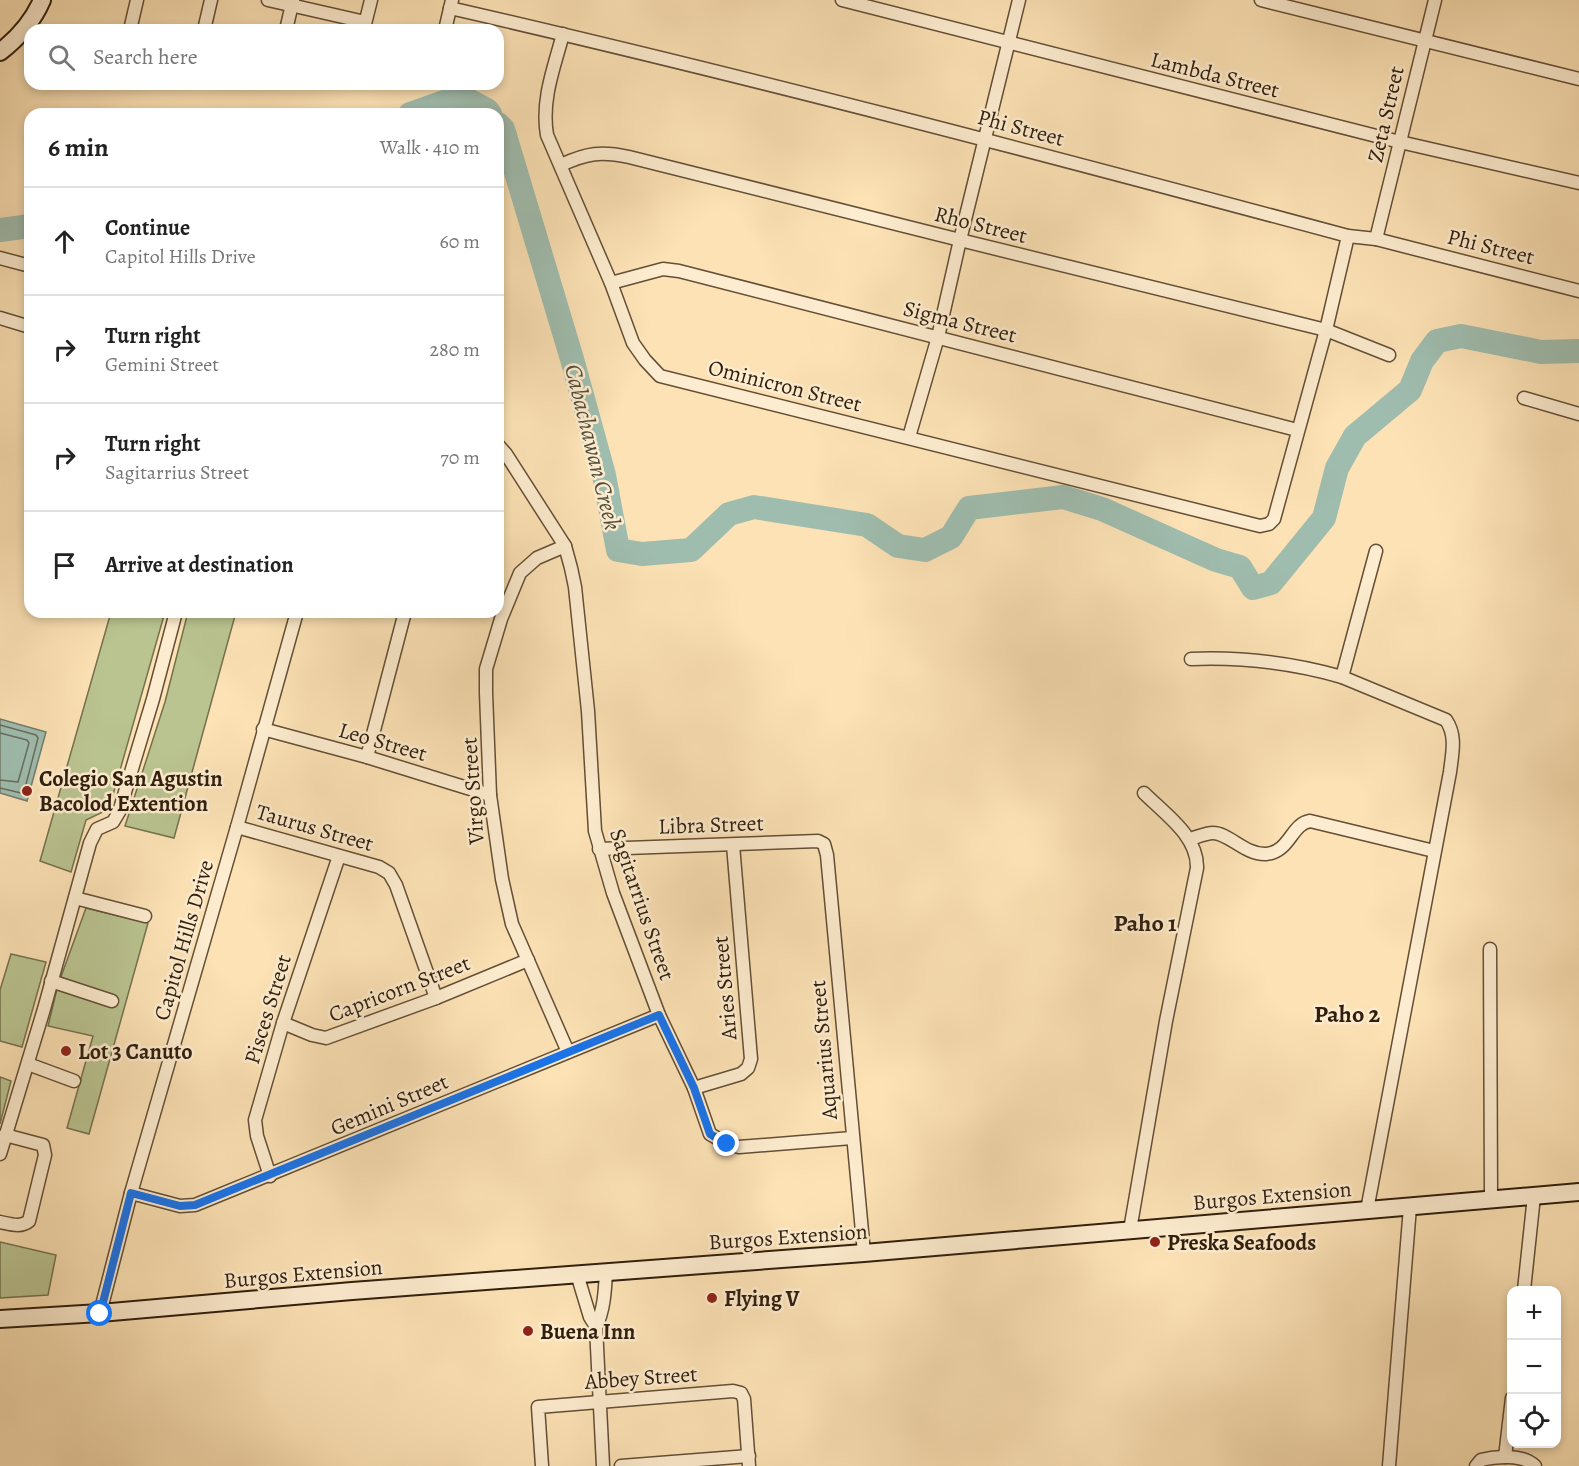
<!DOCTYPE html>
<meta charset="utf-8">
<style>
:root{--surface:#fff;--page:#f2f2f2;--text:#222;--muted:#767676;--line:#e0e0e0}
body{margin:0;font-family:Alegreya,serif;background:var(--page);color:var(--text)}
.controls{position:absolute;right:18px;bottom:18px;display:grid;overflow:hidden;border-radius:12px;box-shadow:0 3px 9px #0003}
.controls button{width:54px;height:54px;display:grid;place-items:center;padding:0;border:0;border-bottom:2px solid var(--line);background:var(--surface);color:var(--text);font:30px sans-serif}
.stop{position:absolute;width:18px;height:18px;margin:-14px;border:4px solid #1a73e8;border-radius:50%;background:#fff}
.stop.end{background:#1a73e8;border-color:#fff;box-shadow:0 2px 6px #0008}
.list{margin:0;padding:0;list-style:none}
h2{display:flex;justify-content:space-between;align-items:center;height:78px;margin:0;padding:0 24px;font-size:26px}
h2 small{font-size:20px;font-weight:400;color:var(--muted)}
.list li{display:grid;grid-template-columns:39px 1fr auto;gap:18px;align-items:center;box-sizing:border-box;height:108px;padding:0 24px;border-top:2px solid var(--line)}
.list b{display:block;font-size:22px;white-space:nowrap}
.list p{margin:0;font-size:20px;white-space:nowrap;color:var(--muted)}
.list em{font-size:20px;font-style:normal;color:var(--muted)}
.icon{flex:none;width:33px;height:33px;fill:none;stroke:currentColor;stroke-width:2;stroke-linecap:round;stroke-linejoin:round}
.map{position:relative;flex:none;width:1579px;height:1466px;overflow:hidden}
.search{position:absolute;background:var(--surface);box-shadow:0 3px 9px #0003;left:24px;top:24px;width:480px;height:66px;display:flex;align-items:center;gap:15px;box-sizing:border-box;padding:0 21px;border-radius:18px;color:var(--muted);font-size:22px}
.panel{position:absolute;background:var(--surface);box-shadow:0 3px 9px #0003;left:24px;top:108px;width:480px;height:510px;border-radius:18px}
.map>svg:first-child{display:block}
.green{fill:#bac491;stroke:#75714e;stroke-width:1.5}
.water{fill:#9fbdaf;stroke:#737d6e;stroke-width:1.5}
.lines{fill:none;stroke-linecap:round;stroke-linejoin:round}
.shore{stroke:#686e5e;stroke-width:1.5}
.river{stroke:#9fbdaf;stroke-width:24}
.street-casing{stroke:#634f36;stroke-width:15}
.secondary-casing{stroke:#301e0c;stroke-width:20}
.street{stroke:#fdeccf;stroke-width:12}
.secondary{stroke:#fdeccf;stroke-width:16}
.route{stroke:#1a73e8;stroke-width:8}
.poi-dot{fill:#8f2418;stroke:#fdeccf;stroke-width:2}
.labels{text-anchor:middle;stroke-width:5;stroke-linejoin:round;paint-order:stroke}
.street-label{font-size:22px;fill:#301e0c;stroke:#fdeccf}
.poi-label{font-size:22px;font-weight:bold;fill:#301e0c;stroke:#fdeccf;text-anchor:start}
.water-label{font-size:24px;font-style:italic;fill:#514e3d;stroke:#fdeccf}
.neighbourhood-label{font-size:24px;font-weight:bold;fill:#301e0c;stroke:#fdeccf}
</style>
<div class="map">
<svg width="1579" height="1466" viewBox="0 0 1579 1466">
<rect width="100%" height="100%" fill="#fce2b5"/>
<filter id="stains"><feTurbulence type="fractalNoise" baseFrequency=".00333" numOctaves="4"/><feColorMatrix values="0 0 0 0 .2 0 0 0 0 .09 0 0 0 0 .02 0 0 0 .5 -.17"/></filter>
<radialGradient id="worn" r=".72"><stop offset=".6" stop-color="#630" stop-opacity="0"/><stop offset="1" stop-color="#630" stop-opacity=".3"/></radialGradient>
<!-- green -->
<g class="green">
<polygon points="111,612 165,612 109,809 86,820 71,872 40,861"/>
<polygon points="188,612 236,612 174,838 125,826 165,702"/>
<polygon points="86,908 148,923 89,1134 67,1128 93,1036 48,1026 58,985"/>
<polygon points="11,954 46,962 22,1047 0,1041 0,990"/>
<polygon points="0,1077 11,1081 0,1124"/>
<polygon points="0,1242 56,1255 48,1295 0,1298"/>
</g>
<!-- water -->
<polygon class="water" points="0,719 46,732 27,801 0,793"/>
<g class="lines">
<!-- shore -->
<g class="shore">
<polyline points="0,725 36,735 38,738 24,792 21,793 0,788"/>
<polyline points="0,733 27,740 29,743 18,782 0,780"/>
</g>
<!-- river -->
<g class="river">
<polyline points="410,114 461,96 487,110 490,114"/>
<polyline points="498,124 503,129 572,359 604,475 618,550 642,554 691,550 729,514 754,507 867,525 898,546 925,550 951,537 969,508 1063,497 1102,509 1216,560 1240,567 1253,588 1271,583 1324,518 1337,468 1355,436 1410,390 1422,361 1437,341 1461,336 1541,352 1579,351"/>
<polyline points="0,230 30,226"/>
</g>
<!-- street casing -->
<g class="street-casing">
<g id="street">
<polyline points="268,0 365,22"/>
<polyline points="842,0 1400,142 1579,183"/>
<polyline points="1261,0 1579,79"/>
<path d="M450,8C751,77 1050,156 1348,236L1376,239L1579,291"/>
<polyline points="364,28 371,0"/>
<polyline points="130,30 137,0"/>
<polyline points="204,30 211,0"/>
<polyline points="286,30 293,0"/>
<polyline points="445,30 452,0"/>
<path d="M563,34C554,68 541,100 547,135L611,283L633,343L645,360L660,376L1260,526L1269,524L1274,519L1326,330L1348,236"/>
<path d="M561,165C587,153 601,151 629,157L960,240L1326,330L1389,355"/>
<polyline points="1376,239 1435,0"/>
<polyline points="0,258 30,266"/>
<polyline points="611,283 663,269 679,271 1297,430"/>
<polyline points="0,318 30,327"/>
<polyline points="1524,398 1579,414"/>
<polyline points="909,437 938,337 960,240 1019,0"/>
<polyline points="498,445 506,454 565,546 571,568 575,587 588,711 595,831 613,893 659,1015 694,1088 710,1134 727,1144 739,1147 852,1138"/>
<polyline points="565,546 537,558 520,573 501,619 486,669 486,693 490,795 502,879 512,924 568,1052"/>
<path d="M1191,659C1241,657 1293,663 1342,677L1376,551"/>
<path d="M1342,677L1446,720C1457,736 1452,754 1450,772L1367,1210"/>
<polyline points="263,729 367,757 490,795"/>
<polyline points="367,757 405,612"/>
<polyline points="237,827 379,867 389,873 396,885 436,998"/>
<path d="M1190,839C1197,837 1206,833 1213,833C1229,833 1245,855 1266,854C1290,852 1291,824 1310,821L1434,851"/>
<polyline points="599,849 818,841 824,844 827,855 864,1253"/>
<polyline points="75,898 145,916"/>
<polyline points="1490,949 1491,1200"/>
<polyline points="51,981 112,1001"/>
<polyline points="283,1023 312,1035 326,1038 436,998 528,960"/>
<polyline points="28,1064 74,1081"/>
<polyline points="694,1088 741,1074 748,1068 751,1059 733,845"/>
<polyline points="0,1154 44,1009 90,843 97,829 113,822 119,812 153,699 176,612"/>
<polyline points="270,1176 257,1136 255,1120 283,1023 339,856"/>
<polyline points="131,1193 180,1206 195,1205 659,1015"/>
<path d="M0,1222C10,1224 21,1228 29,1221L45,1155L43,1145L5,1135"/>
<path d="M1130,1230L1166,1021L1197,868C1198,836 1165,814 1144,793"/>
<polyline points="577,1274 590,1317 596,1327"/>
<polyline points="1524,1290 1534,1196"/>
<polyline points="100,1313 131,1193 237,827 297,612"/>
<polyline points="1505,1457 1512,1398"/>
<polyline points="542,1466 538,1407 733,1391 741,1393 744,1399 749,1466"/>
<path d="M603,1466L596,1327C604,1310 605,1291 606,1272"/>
<polyline points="621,1466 749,1456"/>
<polyline points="1389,1466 1410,1207"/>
<path d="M1476,1466L1481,1460C1496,1456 1523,1454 1535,1466"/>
</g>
</g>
<!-- secondary casing -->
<g class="secondary-casing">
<g id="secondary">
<path d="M0,52C18,38 33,21 42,0"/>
<polyline points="0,1319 100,1313 352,1291 864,1253 1579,1192"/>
</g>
</g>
<!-- street -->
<use href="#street" class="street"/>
<!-- secondary -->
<use href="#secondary" class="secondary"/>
</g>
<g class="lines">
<!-- route -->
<polyline class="route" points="100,1314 131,1193 180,1206 195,1205 659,1015 694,1088 710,1134 727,1144"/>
</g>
<!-- markers -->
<g class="poi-dot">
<circle cx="27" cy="791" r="6"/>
<circle cx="66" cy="1051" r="6"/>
<circle cx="1155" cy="1242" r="6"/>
<circle cx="712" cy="1298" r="6"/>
<circle cx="528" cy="1331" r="6"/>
</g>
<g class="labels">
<!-- street labels -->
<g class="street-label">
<text transform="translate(1215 74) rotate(14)" y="8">Lambda Street</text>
<text transform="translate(1385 114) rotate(-77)" y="8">Zeta Street</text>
<text transform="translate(1021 127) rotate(15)" y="8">Phi Street</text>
<text transform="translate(981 224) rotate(14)" y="8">Rho Street</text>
<text transform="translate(1491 246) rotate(14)" y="8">Phi Street</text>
<text transform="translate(960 321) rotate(14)" y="8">Sigma Street</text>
<text transform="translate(785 385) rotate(14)" y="8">Ominicron Street</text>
<text transform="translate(383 741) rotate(16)" y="8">Leo Street</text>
<text transform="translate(472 791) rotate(-94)" y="8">Virgo Street</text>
<text transform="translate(711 824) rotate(-2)" y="8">Libra Street</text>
<text transform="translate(315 827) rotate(16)" y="8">Taurus Street</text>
<text transform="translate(643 904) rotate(71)" y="8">Sagitarrius Street</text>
<text transform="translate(183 940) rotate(-74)" y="8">Capitol Hills Drive</text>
<text transform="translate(399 988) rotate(-21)" y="8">Capricorn Street</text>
<text transform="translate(724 988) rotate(-95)" y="8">Aries Street</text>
<text transform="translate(267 1009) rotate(-73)" y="8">Pisces Street</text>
<text transform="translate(823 1050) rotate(-95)" y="8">Aquarius Street</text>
<text transform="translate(389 1104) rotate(-23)" y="8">Gemini Street</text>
<text transform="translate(1272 1195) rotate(-5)" y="8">Burgos Extension</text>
<text transform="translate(788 1236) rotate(-4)" y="8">Burgos Extension</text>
<text transform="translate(303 1273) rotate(-5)" y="8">Burgos Extension</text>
<text transform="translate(641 1377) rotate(-4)" y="8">Abbey Street</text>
</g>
<!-- poi labels -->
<g class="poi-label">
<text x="39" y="786">Colegio San Agustin<tspan x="39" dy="25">Bacolod Extention</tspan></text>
<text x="78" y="1059">Lot 3 Canuto</text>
<text x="1167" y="1250">Preska Seafoods</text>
<text x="724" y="1306">Flying V</text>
<text x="540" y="1339">Buena Inn</text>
</g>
<!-- water labels -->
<g class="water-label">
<text transform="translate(593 447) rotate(76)" y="8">Cabachawan Creek</text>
</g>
<!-- neighbourhood labels -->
<g class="neighbourhood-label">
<text x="1145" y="931">Paho 1</text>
<text x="1347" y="1022">Paho 2</text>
</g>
</g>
<rect width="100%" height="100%" filter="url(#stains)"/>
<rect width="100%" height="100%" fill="url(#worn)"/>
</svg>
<div class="controls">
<button>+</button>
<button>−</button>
<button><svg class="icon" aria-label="locate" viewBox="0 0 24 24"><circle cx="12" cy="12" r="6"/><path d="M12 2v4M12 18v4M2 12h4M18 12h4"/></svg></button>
</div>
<div class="stop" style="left:100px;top:1314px"></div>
<div class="stop end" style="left:727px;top:1144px"></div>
<div class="search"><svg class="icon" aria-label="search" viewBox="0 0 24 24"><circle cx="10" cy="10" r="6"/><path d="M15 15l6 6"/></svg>Search here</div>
<section class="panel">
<h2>6 min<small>Walk · 410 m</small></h2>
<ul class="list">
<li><svg class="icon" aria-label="ahead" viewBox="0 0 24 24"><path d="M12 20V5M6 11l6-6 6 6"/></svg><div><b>Continue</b><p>Capitol Hills Drive</p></div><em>60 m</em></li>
<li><svg class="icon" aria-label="right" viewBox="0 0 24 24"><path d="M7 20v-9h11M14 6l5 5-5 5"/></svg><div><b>Turn right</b><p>Gemini Street</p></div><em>280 m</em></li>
<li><svg class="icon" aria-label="right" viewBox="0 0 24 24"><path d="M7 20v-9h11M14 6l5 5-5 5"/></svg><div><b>Turn right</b><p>Sagitarrius Street</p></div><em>70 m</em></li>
<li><svg class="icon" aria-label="arrive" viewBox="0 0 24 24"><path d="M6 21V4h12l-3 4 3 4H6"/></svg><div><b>Arrive at destination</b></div></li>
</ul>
</section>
</div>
